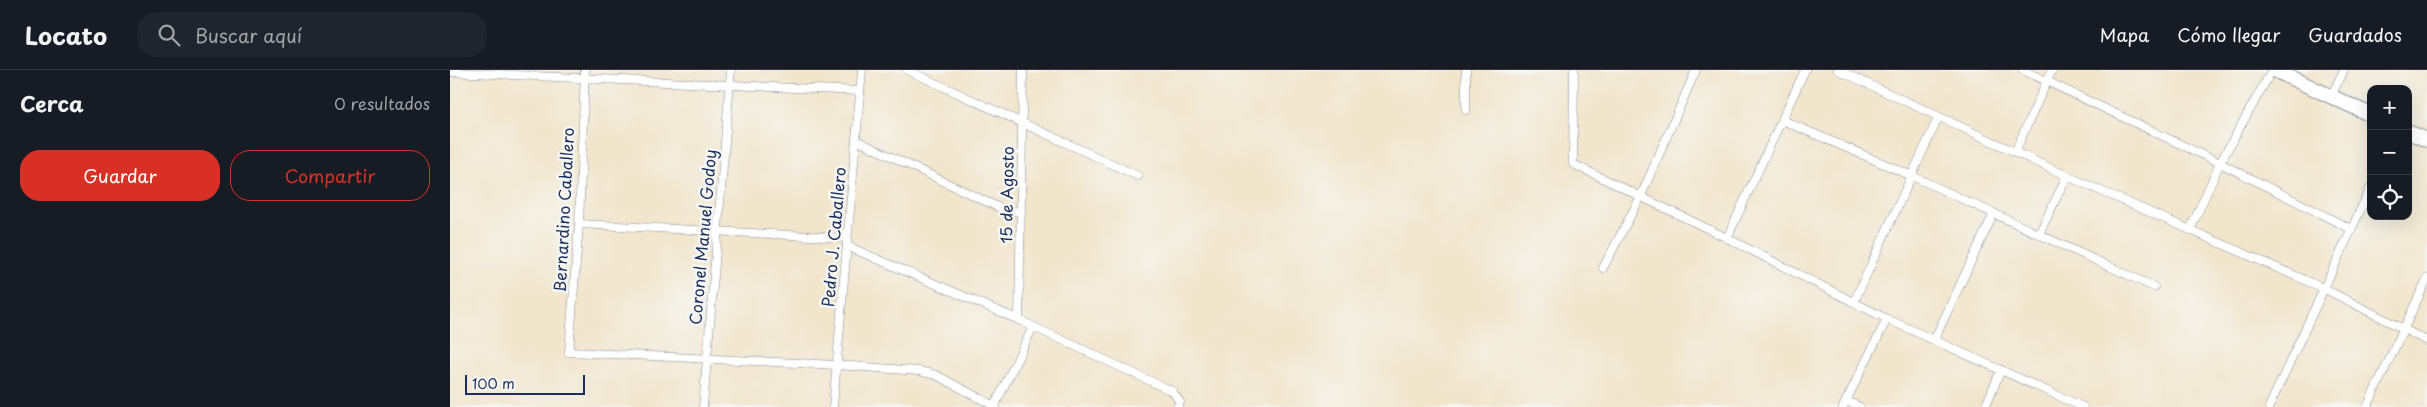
<!DOCTYPE html>
<html lang="es">
<meta charset="utf-8">
<style>
:root{--surface:#171b24;--page:#20242c;--text:#f1f3f6;--muted:#9ea1a6;--line:#363941;--accent:#d93025}
body{margin:0;font-family:"Playpen Sans",sans-serif;background:var(--page);color:var(--text)}
.controls{position:absolute;right:15px;top:15px;display:grid;overflow:hidden;border-radius:10px;box-shadow:0 5px 20px #0002}
.controls button{width:45px;height:45px;display:grid;place-items:center;padding:0;border:0;border-bottom:1px solid var(--line);background:var(--surface);color:var(--text);font:25px sans-serif}
.scale{position:absolute;left:15px;bottom:12px;width:120px;box-sizing:border-box;padding-left:5px;border:2px solid #1b2f5e;border-top:0;font-size:14px;line-height:18px;white-space:nowrap;color:#1b2f5e;-webkit-text-stroke:4px #f6f6f2;paint-order:stroke}
.list{margin:0;padding:0;list-style:none}
h2{display:flex;justify-content:space-between;align-items:center;height:65px;margin:0;padding:0 20px;font-size:21px}
h2 small{font-size:16px;font-weight:400;color:var(--muted)}
.actions{display:flex;gap:10px;padding:15px 20px}
.actions a{flex:1;padding:11px 0;border:1px solid var(--accent);border-radius:20px;text-align:center;font-size:18px;color:var(--accent)}
.actions .main{background:var(--accent);color:#fff}
.icon{flex:none;width:28px;height:28px;fill:none;stroke:currentColor;stroke-width:2;stroke-linecap:round;stroke-linejoin:round}
.map{position:relative;flex:none;width:1977px;height:337px;overflow:hidden}
header{display:flex;align-items:center;gap:30px;box-sizing:border-box;height:70px;padding:0 25px;background:var(--surface);border-bottom:1px solid var(--line)}
header strong{font-size:24px}
nav{display:flex;gap:28px;margin-inline-start:auto;font-size:18px}
.search{width:350px;height:45px;background:var(--page);display:flex;align-items:center;gap:12px;box-sizing:border-box;padding:0 18px;border-radius:20px;color:var(--muted);font-size:19px}
main{display:flex}
aside{flex:1;background:var(--surface)}
.map>svg:first-child{display:block}
.lines{fill:none;stroke-linecap:round;stroke-linejoin:round}
.minor-casing{stroke:#868a95;stroke-width:9}
.trunk-casing{stroke:#868a95;stroke-width:16}
.minor{stroke:#fff;stroke-width:8}
.trunk{stroke:#fff;stroke-width:14}
.labels{text-anchor:middle;stroke-width:5;stroke-linejoin:round;paint-order:stroke}
.street-label{font-size:16px;fill:#1b2f5e;stroke:#f6f6f2}
</style>
<header>
<strong>Locato</strong>
<div class="search"><svg class="icon" aria-label="search" viewBox="0 0 24 24"><circle cx="10" cy="10" r="6"/><path d="M15 15l6 6"/></svg>Buscar aquí</div>
<nav><a>Mapa</a><a>Cómo llegar</a><a>Guardados</a></nav>
</header>
<main>
<aside>
<h2>Cerca<small>0 resultados</small></h2>
<ul class="list">
</ul>
<div class="actions"><a class="main">Guardar</a><a>Compartir</a></div>
</aside>
<div class="map">
<svg width="1977" height="337" viewBox="0 0 1977 337">
<rect width="100%" height="100%" fill="#f6f6f2"/>
<filter id="ink" filterUnits="userSpaceOnUse"><feTurbulence type="fractalNoise" baseFrequency=".02" numOctaves="2"/><feDisplacementMap in="SourceGraphic" scale="10" xChannelSelector="R" yChannelSelector="G"/><feConvolveMatrix kernelMatrix="1 2 1 2 8 2 1 2 1" color-interpolation-filters="sRGB"/></filter>
<filter id="wash" filterUnits="userSpaceOnUse"><feTurbulence type="fractalNoise" baseFrequency=".0096" numOctaves="4" result="noise"/><feDisplacementMap in="SourceGraphic" scale="20" xChannelSelector="R" yChannelSelector="G"/><feGaussianBlur stdDeviation="1.12" result="paint"/><feColorMatrix in="noise" values="0 0 0 0 0 0 0 0 0 0 0 0 0 0 0 0 0 1.4 0 .05"/><feComposite in="paint" operator="in"/></filter>
<g filter="url(#wash)">
<rect width="100%" height="100%" fill="#f1e5cc"/>
</g>
<g filter="url(#ink)">
<g class="lines">
<!-- minor casing -->
<g class="minor-casing">
<g id="minor">
<polyline points="135,0 129,154 119,282 387,295 469,301 486,305 546,337"/>
<polyline points="457,0 688,106"/>
<polyline points="1016,0 1016,40"/>
<polyline points="1124,0 1123,94 1277,168 1437,249 1633,337"/>
<polyline points="1388,0 1617,106 1873,218 1977,271"/>
<polyline points="1573,0 1770,93 1901,159"/>
<polyline points="0,2 410,21"/>
<polyline points="1881,26 1894,0"/>
<polyline points="1332,50 1462,106 1704,217"/>
<polyline points="406,70 554,140 571,142"/>
<polyline points="1565,82 1602,0"/>
<polyline points="129,154 397,168"/>
<polyline points="1740,160 1770,93 1822,0"/>
<polyline points="1589,164 1617,106"/>
<polyline points="1277,168 1355,0"/>
<polyline points="397,176 569,250 722,321 730,332 727,337"/>
<polyline points="1153,198 1190,128 1246,0"/>
<polyline points="1404,232 1488,48"/>
<polyline points="569,250 573,0"/>
<polyline points="1484,270 1544,143"/>
<polyline points="1396,331 1410,337"/>
<polyline points="253,337 281,0"/>
<polyline points="383,337 412,0"/>
<polyline points="544,337 583,257"/>
<polyline points="1393,337 1437,249"/>
<polyline points="1535,337 1551,300"/>
<polyline points="1819,337 1921,117"/>
<polyline points="1917,337 1977,209"/>
</g>
</g>
<!-- trunk casing -->
<g class="trunk-casing">
<g id="trunk">
<polyline points="1824,0 1921,45"/>
<polyline points="1958,62 1977,70"/>
</g>
</g>
<!-- minor -->
<use href="#minor" class="minor"/>
<!-- trunk -->
<use href="#trunk" class="trunk"/>
</g>
</g>
<g class="labels">
<!-- street labels -->
<g class="street-label">
<text transform="translate(557 125) rotate(-89)" y="6">15 de Agosto</text>
<text transform="translate(114 140) rotate(-87)" y="6">Bernardino Caballero</text>
<text transform="translate(253 167) rotate(-85)" y="6">Coronel Manuel Godoy</text>
<text transform="translate(384 167) rotate(-85)" y="6">Pedro J. Caballero</text>
</g>
</g>
</svg>
<div class="controls">
<button>+</button>
<button>−</button>
<button><svg class="icon" aria-label="locate" viewBox="0 0 24 24"><circle cx="12" cy="12" r="6"/><path d="M12 2v4M12 18v4M2 12h4M18 12h4"/></svg></button>
</div>
<div class="scale">100 m</div>
</div>
</main>
